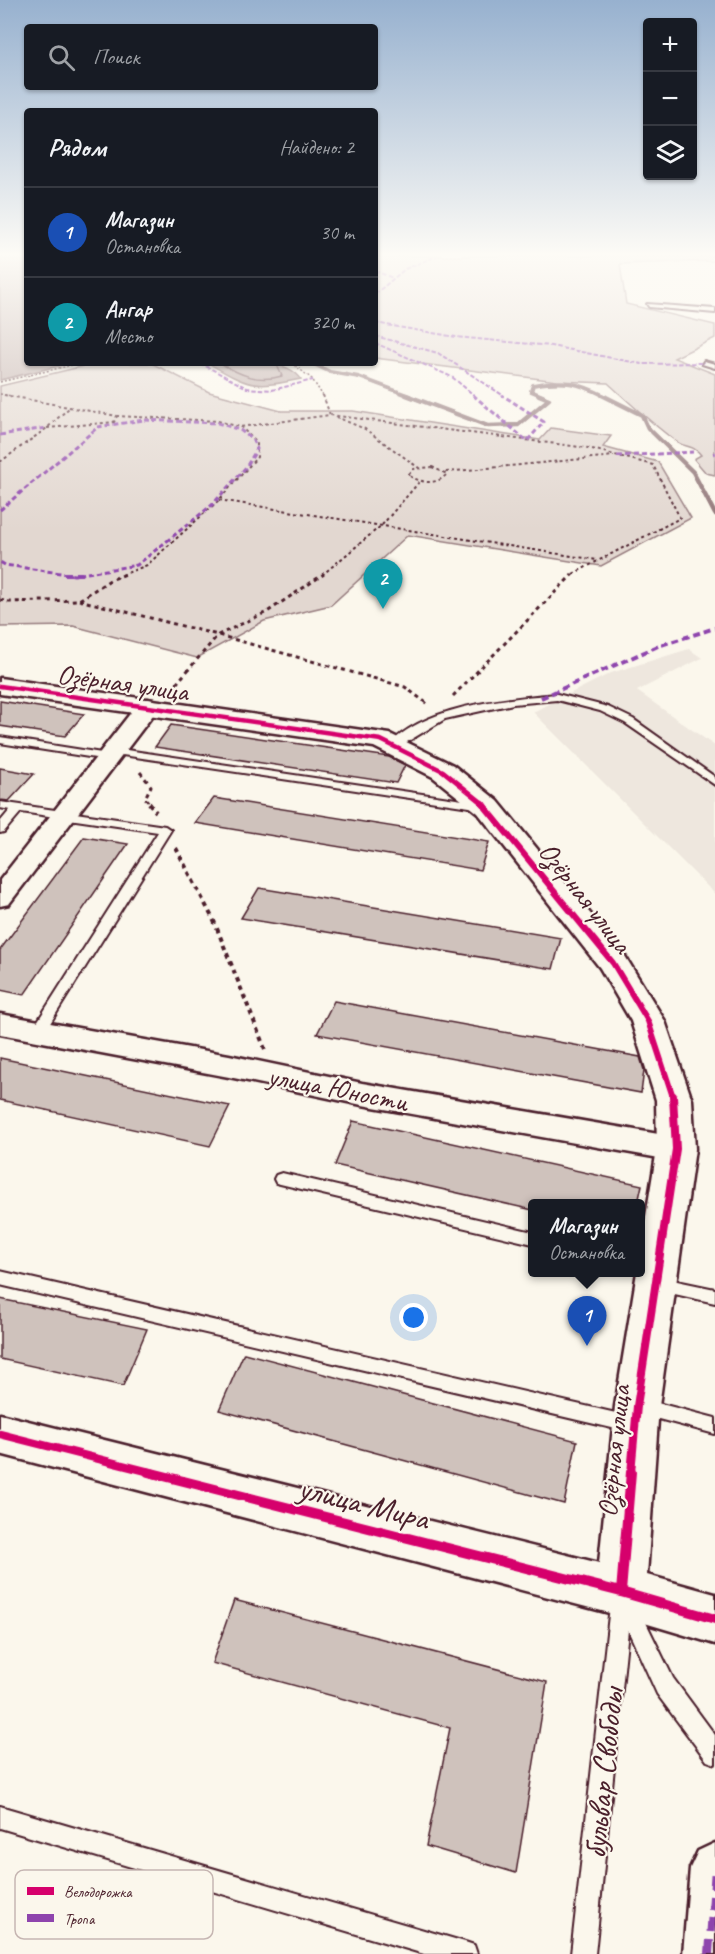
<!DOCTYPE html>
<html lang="ru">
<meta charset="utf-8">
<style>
:root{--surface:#171b24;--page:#242831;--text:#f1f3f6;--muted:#9ea1a6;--line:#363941;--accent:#b45309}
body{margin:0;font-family:Caveat,sans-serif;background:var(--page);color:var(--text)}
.controls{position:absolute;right:18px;top:18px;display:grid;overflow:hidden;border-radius:6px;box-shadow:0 2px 4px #0004}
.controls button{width:54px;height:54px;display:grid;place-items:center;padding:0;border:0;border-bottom:2px solid var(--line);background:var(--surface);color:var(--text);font:30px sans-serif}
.you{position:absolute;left:414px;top:1318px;width:21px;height:21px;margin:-15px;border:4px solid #fff;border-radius:50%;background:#1a73e8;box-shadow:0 0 0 9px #1a73e833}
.badge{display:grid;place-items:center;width:39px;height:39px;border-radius:50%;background:var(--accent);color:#fff;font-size:20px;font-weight:700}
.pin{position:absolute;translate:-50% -50px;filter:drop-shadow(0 2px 3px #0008)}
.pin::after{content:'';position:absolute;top:32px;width:21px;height:18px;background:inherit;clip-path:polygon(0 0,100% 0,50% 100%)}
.popup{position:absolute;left:528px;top:1199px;width:117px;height:78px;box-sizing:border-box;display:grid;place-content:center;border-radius:6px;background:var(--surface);filter:drop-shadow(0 2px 4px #0005);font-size:20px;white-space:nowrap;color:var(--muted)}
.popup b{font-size:22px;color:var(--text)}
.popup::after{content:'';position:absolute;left:50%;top:100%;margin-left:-12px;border:12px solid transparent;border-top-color:var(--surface)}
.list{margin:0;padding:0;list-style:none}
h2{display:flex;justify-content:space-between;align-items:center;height:78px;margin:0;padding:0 24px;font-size:26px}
h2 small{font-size:20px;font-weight:400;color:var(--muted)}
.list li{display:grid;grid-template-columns:39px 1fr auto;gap:18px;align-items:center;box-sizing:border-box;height:90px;padding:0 24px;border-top:2px solid var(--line)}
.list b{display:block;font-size:22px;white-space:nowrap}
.list p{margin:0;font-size:20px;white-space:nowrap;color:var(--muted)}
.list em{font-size:20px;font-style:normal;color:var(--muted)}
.icon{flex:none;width:33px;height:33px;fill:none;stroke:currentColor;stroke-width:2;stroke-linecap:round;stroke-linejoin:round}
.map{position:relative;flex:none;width:715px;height:1954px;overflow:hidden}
.search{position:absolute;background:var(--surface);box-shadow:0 2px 4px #0004;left:24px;top:24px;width:354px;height:66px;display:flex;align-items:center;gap:15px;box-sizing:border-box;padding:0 21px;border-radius:6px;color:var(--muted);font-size:22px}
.panel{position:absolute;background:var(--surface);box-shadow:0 2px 4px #0004;left:24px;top:108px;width:354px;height:258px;border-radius:6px}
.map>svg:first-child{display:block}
.built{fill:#eee7de}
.green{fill:#e2d7d0;stroke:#967b7e;stroke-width:1.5}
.water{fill:#bfadaa;stroke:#907477;stroke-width:1.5}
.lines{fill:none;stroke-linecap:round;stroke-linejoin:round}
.shore{stroke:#79585e;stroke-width:1.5}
.stream-far1{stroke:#907477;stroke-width:4}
.stream{stroke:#907477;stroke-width:4.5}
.building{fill:#cfc2bc;stroke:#4a1f2b;stroke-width:1.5}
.lane-casing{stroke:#4a1f2b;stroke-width:4}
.street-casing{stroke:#4a1f2b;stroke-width:5}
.secondary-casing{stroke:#4a1f2b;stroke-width:5}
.path-far3{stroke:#4a1f2b;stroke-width:1.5;stroke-dasharray:2 2;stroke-linecap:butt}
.path-far2{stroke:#4a1f2b;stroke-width:2;stroke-dasharray:3 3;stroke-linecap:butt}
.path-far1{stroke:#4a1f2b;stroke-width:3;stroke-dasharray:4 4;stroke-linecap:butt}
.path{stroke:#4a1f2b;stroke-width:4;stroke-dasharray:4.5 4.5;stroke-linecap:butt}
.lane{fill:#fbf7ec;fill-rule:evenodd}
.street{fill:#fbf7ec;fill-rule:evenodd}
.secondary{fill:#fbf7ec;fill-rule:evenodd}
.quiet-far3{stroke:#8e44ad;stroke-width:2;stroke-dasharray:4.5 2;stroke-linecap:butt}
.quiet-far2{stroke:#8e44ad;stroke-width:3;stroke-dasharray:5 3;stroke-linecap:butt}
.quiet-far1{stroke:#8e44ad;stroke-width:4;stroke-dasharray:7 4;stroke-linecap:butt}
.quiet{stroke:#8e44ad;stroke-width:8;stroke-dasharray:14 8;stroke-linecap:butt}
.cycleway-far3-casing{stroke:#fbf7ec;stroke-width:8}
.cycleway-far2-casing{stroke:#fbf7ec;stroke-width:10}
.cycleway-far1-casing{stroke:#fbf7ec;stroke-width:11}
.cycleway-casing{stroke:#fbf7ec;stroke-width:14}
.cycleway-far3{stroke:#d6006c;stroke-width:4.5}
.cycleway-far2{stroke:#d6006c;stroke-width:6}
.cycleway-far1{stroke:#d6006c;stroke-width:8}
.cycleway{stroke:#d6006c;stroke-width:10}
.labels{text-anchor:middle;stroke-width:4.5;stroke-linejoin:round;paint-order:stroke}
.street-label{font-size:28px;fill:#4a1f2b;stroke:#fbf7ec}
.near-street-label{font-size:33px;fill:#4a1f2b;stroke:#fbf7ec}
.key{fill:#fbf7ec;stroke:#c6b6b2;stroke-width:1.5}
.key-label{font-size:16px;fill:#4a1f2b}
</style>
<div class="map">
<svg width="715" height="1954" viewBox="0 0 715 1954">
<rect width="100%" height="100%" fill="#fbf7ec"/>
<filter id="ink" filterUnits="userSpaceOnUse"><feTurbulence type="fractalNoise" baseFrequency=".0167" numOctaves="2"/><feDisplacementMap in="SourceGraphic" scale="12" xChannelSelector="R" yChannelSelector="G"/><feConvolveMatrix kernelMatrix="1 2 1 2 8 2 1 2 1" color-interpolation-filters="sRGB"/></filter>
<g filter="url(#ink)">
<!-- built -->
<polygon class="built" points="689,649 702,658 637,691 715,746 715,894 533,712 611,673"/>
<!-- green -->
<g class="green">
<path d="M375,256H715V261L620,264L626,304L715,325V338L674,358L715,374V475L706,473L694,459L701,455C692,444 686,448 677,442C652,424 630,403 608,383L557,381L375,358Z"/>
<polygon points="97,363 151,363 209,392 281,411 353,411 540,440 551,428 611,436 603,447 658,462 691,518 601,566 408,535 331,605 264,621 197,658 73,626 0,627 0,386"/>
</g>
<!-- water -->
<g class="water">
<polygon points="0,256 27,256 27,363 71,363 0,380"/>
<path d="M208,363C234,363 285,355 301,379C253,389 250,387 208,363Z"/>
</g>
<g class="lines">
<!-- shore -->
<path class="shore" d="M220,363C240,375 258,383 282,376L276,363"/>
<!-- stream-far1 -->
<g class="stream-far1">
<polyline points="312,363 330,372 359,377 410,396"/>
<path d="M543,396L531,391L533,385C564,380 577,382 605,396"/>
</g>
<!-- stream -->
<g class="stream">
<polyline points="406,395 488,426 518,425 549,399 539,395"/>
<polyline points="602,395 642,415 648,428 693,472 715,514"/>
</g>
</g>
<!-- building -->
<g class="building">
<polygon points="0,701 84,714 65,736 0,726"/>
<polygon points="171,725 389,757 405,765 396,783 155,747"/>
<polygon points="0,768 34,774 9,801 0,800"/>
<polygon points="214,798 489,842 480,870 195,823"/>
<polygon points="84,837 128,844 24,995 0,990 0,950"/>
<polygon points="259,888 561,938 553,969 241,918"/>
<polygon points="334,1001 640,1057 644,1070 641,1093 317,1034"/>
<polygon points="0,1058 230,1106 210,1146 0,1100"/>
<polygon points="353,1121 642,1185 638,1203 533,1203 533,1210 335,1165"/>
<polygon points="0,1299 147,1329 123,1386 0,1359"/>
<polygon points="244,1353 577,1441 564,1504 219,1410"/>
<polygon points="234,1600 547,1682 516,1873 426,1846 450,1728 212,1663"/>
</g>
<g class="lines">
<!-- lane casing -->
<g class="lane-casing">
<g id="lane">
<polygon points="647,304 715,309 715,313 649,307"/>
<polygon points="704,361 715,364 715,368 702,364"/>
<path d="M557,694L608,707L633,719L715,777V785L625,723L600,711L557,700L513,704L445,719L397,748H389L388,746C426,705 504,699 557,694Z"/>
<polygon points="0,737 108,754 114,757 108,760 0,743"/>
<polygon points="113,748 483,803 489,806 483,809 109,753 108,751"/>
<polygon points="0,802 165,826 171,830 44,1033 39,1035 32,1030 158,832 21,812 4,832 0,833 0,822 10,810 0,808"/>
<polygon points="282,1173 533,1232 533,1244 276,1183 274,1179 276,1175"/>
<polygon points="0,1271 629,1416 636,1418 638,1424 636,1430 629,1432 0,1285"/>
<polygon points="658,1277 715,1289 715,1303 652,1289 650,1284 652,1279"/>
<polygon points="642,1399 715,1418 715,1434 636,1413 633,1407 636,1401"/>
<polygon points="621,1587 628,1590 631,1597 634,1598 673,1678 715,1735 715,1764 707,1761 657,1694 628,1630 595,1954 571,1954 611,1597 614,1590"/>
<polygon points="0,1806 465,1942 474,1945 477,1954 424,1954 0,1828"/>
</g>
</g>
<!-- street casing -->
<g class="street-casing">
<g id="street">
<polygon points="148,699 156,701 159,706 156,711 9,904 0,906 0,880 140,701"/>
<polygon points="0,1014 229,1055 362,1083 676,1137 687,1141 692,1149 687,1157 676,1161 362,1105 229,1077 0,1034"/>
<polygon points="715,1843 715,1954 683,1954 690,1868 698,1851"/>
</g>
</g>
<!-- secondary casing -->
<g class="secondary-casing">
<polygon id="secondary" points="0,678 390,734 453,765 498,801 625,956 665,1021 692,1100 695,1149 659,1406 647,1575 715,1594 715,1644 621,1616 0,1454 0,1414 599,1563 615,1406 637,1272 641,1272 641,1247 657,1149 656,1100 631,1021 600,968 478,813 433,777 374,747 0,694"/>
</g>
<!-- path-far3 -->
<g class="path-far3">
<polyline points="292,363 312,379 323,396"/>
<polyline points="0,382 81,363"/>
<polyline points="0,394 12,396"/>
</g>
<!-- path-far2 -->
<g class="path-far2">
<polyline points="4,395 117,416 218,421 240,427 330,415 588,448 653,465 680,518 571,575"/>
<polyline points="323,395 330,415"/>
<polyline points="336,417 365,429 419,468"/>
<polyline points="47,428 114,422 117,416"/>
<polyline points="0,462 47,428 70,407"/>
<path d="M432,467L447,474C436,486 421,483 408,475L414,469Z"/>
<polyline points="446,472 614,456"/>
<polyline points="219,500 597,560"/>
<polyline points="122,575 147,565 219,500 257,457 257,443 241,427"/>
<polyline points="322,575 382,525 420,481"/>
</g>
<!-- path-far1 -->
<g class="path-far1">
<polyline points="0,600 9,602 79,600 110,580 126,574"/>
<polyline points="79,600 218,635 405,687 429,705"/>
<polyline points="171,690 218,635 267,612 324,574"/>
<polyline points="453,696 573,574"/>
<polyline points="140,772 151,786 145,798 150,804"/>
</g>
<!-- path -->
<g class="path">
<polyline points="149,803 156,812"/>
<polyline points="176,848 214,921 265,1049"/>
</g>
<!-- lane -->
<use href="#lane" class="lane"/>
<!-- street -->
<use href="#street" class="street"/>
<!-- secondary -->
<use href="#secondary" class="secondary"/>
<!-- quiet-far3 -->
<g class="quiet-far3">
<polyline points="375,271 393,278"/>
<polyline points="375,294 405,269 437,256"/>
<polyline points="375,323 456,337 551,346 642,364 704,363"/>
<polyline points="375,336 438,353 504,396"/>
<polyline points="375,343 452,377 475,396"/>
<polyline points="200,363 247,388 272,390 313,380"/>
</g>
<!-- quiet-far2 -->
<g class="quiet-far2">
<polyline points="473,395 527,441 544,422 502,395"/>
<polyline points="0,435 47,428"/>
<polyline points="714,452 715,455"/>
<polyline points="617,456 693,452"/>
<polyline points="0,510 98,427 143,420 218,423 240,430 252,439 257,449 246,467 212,505 137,565 74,575 5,565 0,562"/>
</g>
<!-- quiet-far1 -->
<g class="quiet-far1">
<polyline points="64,574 83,574"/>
<polyline points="541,698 658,646 715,628"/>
</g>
<!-- quiet -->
<polyline class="quiet" points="709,1954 715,1868"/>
<!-- cycleway-far3 casing -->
<g class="cycleway-far3-casing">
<polyline id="cycleway-far3" points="0,686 381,740 443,771 484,804"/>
</g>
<!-- cycleway-far2 casing -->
<g class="cycleway-far2-casing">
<polyline id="cycleway-far2" points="482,803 613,963 648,1021 673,1097"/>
</g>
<!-- cycleway-far1 casing -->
<g class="cycleway-far1-casing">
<g id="cycleway-far1">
<polyline points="0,1434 154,1473"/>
<polyline points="631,1473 637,1406 676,1149 673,1096"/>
</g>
</g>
<!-- cycleway casing -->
<g class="cycleway-casing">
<g id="cycleway">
<polyline points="148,1472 621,1592 715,1619"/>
<polyline points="621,1592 631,1472"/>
</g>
</g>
<!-- cycleway-far3 -->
<use href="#cycleway-far3" class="cycleway-far3"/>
<!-- cycleway-far2 -->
<use href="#cycleway-far2" class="cycleway-far2"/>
<!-- cycleway-far1 -->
<use href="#cycleway-far1" class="cycleway-far1"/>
<!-- cycleway -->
<use href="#cycleway" class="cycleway"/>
</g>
</g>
<!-- sky -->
<linearGradient id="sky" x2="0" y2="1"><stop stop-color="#97b1cf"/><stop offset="0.48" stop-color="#fdfbf6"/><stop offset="1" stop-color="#fdfbf6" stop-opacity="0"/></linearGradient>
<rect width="715" height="530" fill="url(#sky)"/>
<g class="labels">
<!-- street labels -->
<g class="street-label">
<text transform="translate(123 682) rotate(8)" y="10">Озёрная улица</text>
<text transform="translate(586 897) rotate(52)" y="10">Озёрная улица</text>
<text transform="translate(338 1088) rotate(11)" y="10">улица Юности</text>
<text transform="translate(613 1451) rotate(-84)" y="10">Озёрная улица</text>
</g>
<!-- near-street labels -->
<g class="near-street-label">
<text transform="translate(364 1502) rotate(14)" y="12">улица Мира</text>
<text transform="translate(602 1773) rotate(-84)" y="12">бульвар Свободы</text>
</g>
</g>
<!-- legend -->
<rect x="15" y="1870" width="198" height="69" rx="9" class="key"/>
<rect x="27" y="1887" width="27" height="8" fill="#d6006c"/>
<rect x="27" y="1914" width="27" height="8" fill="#8e44ad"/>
<g class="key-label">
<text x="64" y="1897">Велодорожка</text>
<text x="64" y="1924">Тропа</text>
</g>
</svg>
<div class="controls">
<button>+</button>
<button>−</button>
<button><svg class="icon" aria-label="layers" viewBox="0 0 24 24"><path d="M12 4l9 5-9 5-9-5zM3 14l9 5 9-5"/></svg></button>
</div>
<div class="you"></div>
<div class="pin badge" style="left:587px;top:1346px;background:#1a4fb4">1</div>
<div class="popup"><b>Магазин</b>Остановка</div>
<div class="pin badge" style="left:383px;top:609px;background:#0f9aa8">2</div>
<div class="search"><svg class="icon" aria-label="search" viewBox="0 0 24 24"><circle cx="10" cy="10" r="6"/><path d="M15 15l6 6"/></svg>Поиск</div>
<section class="panel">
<h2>Рядом<small>Найдено: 2</small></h2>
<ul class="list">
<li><span class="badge" style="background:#1a4fb4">1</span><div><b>Магазин</b><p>Остановка</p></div><em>30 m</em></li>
<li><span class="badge" style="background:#0f9aa8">2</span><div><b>Ангар</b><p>Место</p></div><em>320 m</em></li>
</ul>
</section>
</div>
